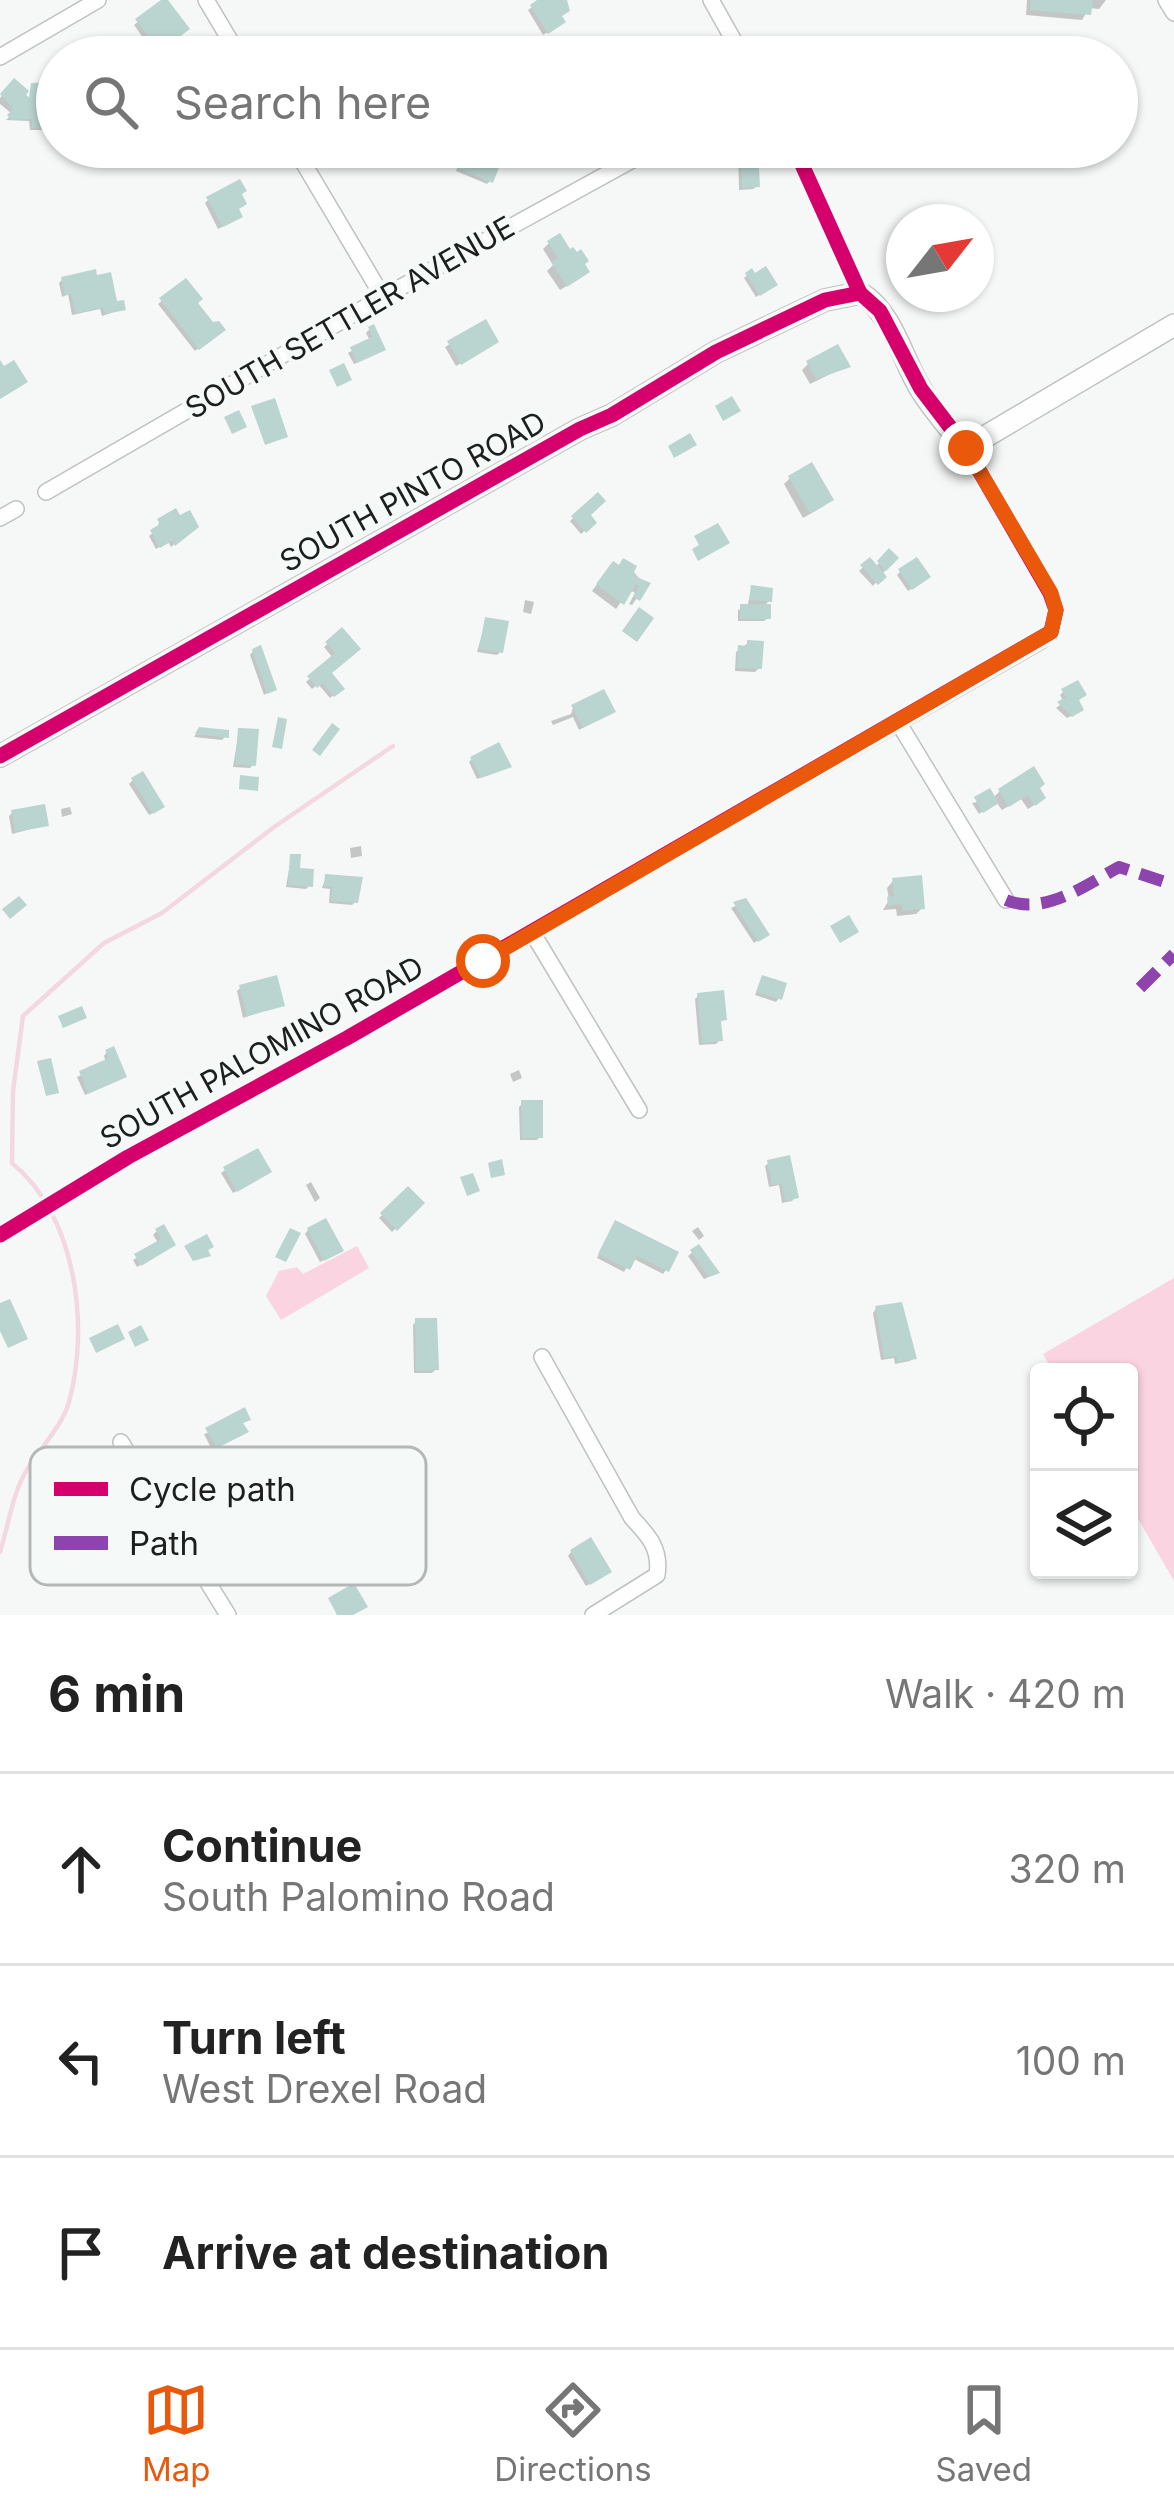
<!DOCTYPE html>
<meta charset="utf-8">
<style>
:root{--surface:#fff;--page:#f2f2f2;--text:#222;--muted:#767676;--line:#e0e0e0;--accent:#ea580c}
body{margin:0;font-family:Inter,sans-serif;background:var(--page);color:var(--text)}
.controls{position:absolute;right:36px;bottom:36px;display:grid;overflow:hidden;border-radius:12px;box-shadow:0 3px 9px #0004}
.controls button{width:108px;height:108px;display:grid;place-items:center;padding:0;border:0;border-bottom:3px solid var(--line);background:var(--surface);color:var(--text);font:60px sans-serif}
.compass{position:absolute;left:886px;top:204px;width:108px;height:108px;border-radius:50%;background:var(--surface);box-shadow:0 3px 9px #0004;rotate:59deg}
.stop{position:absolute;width:36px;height:36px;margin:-27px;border:9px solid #ea580c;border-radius:50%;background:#fff}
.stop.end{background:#ea580c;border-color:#fff;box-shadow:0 3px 12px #0008}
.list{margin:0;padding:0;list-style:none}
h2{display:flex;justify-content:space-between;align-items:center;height:156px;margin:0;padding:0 48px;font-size:51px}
h2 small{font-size:39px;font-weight:400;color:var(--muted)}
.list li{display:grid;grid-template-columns:78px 1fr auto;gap:36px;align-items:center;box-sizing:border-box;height:192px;padding:0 48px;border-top:3px solid var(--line)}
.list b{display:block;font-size:45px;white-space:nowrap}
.list p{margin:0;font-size:39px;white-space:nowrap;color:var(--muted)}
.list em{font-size:39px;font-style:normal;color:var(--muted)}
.icon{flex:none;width:66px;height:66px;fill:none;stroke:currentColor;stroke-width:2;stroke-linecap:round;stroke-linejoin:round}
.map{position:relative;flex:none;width:1174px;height:1615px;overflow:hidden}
.search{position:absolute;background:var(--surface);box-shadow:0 3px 9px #0004;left:36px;right:36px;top:36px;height:132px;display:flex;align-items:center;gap:30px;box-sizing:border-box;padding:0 42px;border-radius:66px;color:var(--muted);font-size:45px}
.sheet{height:732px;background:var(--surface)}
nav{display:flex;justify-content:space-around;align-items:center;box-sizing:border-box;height:168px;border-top:3px solid var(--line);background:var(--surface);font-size:33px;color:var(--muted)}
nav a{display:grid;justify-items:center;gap:6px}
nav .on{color:var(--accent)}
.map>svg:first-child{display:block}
.green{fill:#fad4e0}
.shadow{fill:#0003}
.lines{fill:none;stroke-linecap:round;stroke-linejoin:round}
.stream{stroke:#f4d8e0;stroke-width:4.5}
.building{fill:#bad4cf}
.street-casing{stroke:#c0c2c1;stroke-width:18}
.secondary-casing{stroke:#c0c2c1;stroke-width:24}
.street{stroke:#fefefe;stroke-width:15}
.secondary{stroke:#fefefe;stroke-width:21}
.quiet{stroke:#8e44ad;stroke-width:12;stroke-dasharray:24 12;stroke-linecap:butt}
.cycleway-casing{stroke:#f5f9f8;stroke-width:22}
.cycleway{stroke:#d6006c;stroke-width:15}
.route{stroke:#ea580c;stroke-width:15}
.labels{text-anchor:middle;stroke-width:9;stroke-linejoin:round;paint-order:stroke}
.street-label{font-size:30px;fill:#1d1e1e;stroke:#f5f9f8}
.key{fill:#f5f9f8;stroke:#b4b7b7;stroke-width:3}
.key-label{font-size:33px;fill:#1d1e1e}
</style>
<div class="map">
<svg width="1174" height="1615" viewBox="0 0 1174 1615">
<rect width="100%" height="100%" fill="#f6f8f7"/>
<!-- green -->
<g class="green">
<polygon points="357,1246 369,1268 281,1320 266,1296 279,1271 297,1267 303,1274"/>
<polygon points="1174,1278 1174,1581 1129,1503 1129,1372 1053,1372 1043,1354"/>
</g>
<!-- shadow -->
<g class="shadow">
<polygon points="543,0 562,0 559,25 543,35 528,10"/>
<polygon points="1027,0 1106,0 1099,9 1089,8 1082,20 1026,15"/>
<polygon points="165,1 186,29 154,53 134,25"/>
<polygon points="641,47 647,57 624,57"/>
<polygon points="14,82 30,99 33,86 48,126 44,130 30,130 29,121 6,120 12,114 0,104 0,98"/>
<polygon points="479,147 490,181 487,184 456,171 465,148"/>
<polygon points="513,147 523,147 524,148 518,156 510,151"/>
<polygon points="738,147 755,147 757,186 753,189 739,190"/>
<polygon points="919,147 936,147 932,154 918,152"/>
<polygon points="208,200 236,209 236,220 218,229 205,203"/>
<polygon points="549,243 580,278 560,290 547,271 553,265 543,249"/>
<polygon points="751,272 771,288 756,297 744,278"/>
<polygon points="63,279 123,309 102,316 100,309 72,315 68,294 62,297 59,283"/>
<polygon points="186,282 194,303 212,326 222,330 195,351 158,304"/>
<polygon points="485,323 492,345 456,366 445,347"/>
<polygon points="370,329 378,353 354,364 348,353 370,341 366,333"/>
<polygon points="808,364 847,366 810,384 802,370"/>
<polygon points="790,478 824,506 803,518 784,484"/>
<polygon points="598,496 587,515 593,523 581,534 570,521"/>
<polygon points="159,521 195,526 171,547 168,542 156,549 149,536 158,529"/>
<polygon points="889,553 895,558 873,586 859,571 870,561 875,567"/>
<polygon points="607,571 630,572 647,584 632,605 629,604 635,593 630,590 616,609 592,591"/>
<polygon points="900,572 924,580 908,591 897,575"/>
<polygon points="752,588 769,601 763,607 768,618 764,621 738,621 738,610 747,607"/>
<polygon points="525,600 534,602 531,614 523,612"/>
<polygon points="486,620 500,652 497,655 477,652"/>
<polygon points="342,631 357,649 328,673 341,689 330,698 318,684 312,689 306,682 333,658 324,647"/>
<polygon points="748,643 759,668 755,672 735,671 736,652"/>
<polygon points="253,651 273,689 264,695 250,655"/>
<polygon points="1063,692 1076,701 1077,713 1067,718 1056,708 1064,702 1060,695"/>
<polygon points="573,708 608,714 579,730 573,717 553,725 551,721 571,714"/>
<polygon points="239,731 253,765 250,768 233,767"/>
<polygon points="196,734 226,736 222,740 194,737"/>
<polygon points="472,759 508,767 477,779 469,762"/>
<polygon points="133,780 158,810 149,815 129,784"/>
<polygon points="1037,789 1036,804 1028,809 1021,799 1002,810 996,802 979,814 972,803 992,799 1000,791"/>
<polygon points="70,807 72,814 62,817 61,809"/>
<polygon points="12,813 46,825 12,834 9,816"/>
<polygon points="361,846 362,856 351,858 350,848"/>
<polygon points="291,857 297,871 310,885 306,889 286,887"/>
<polygon points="326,877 355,902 352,905 329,903 330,889 322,888"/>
<polygon points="893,881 922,908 916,914 897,916 896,909 883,910 889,900 887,888"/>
<polygon points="745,902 762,938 754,943 731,908"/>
<polygon points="763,978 779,998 776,1002 755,995"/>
<polygon points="240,988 282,1005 243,1018 237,991"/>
<polygon points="698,996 724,1019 718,1024 720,1040 716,1044 699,1045 695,999"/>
<polygon points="107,1052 123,1077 85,1095 77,1077 106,1063 104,1056"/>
<polygon points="519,1070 522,1078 513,1082 510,1074"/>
<polygon points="523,1103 540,1136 537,1140 520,1140 519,1107"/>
<polygon points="769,1163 796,1197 792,1201 782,1203 779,1185 769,1187 765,1166"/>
<polygon points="225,1170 264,1175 233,1193 221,1173"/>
<polygon points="311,1182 320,1198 315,1202 306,1185"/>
<polygon points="408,1190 421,1203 392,1232 379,1218"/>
<polygon points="612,1227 666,1270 663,1274 632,1258 624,1272 597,1258"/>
<polygon points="698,1227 704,1236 699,1240 692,1231"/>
<polygon points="308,1230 336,1254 320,1262 305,1234"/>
<polygon points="157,1231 168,1248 137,1267 133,1260 159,1244 153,1235"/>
<polygon points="698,1248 713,1275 704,1279 688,1256"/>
<polygon points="876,1309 914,1358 910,1361 895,1364 894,1358 881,1360 873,1313"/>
<polygon points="416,1321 436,1369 432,1373 414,1373 413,1325"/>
<polygon points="248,1420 241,1424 242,1435 212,1450 204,1434"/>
<polygon points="571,1552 605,1575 586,1586 568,1556"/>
</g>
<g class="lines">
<!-- stream -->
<path class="stream" d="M0,1552C8,1527 12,1496 25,1473C38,1450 62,1427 69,1402C90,1326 76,1215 12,1163L13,1091L23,1016L104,943L162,913L274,827L393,746"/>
</g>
<!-- building -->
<g class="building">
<polygon points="161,0 168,0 190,29 159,52 135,19"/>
<polygon points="537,0 567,0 570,11 562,16 566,22 548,34 530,5"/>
<polygon points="1031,0 1093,0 1091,15 1030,10"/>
<polygon points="14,78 29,91 26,95 29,98 31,83 49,82 51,127 32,128 32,119 12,120 7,115 13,109 0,94"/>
<polygon points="465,147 494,147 505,152 493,183 457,168"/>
<polygon points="740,147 758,147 760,187 742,188"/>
<polygon points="240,179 247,191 242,194 247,204 239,209 243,217 223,227 206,197"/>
<polygon points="560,233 570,249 573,247 577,252 581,249 589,261 585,264 590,272 567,287 551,262 558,258 547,241"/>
<polygon points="766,266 778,285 760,296 745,273 752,268 755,273"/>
<polygon points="96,269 97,275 111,272 117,301 124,300 126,310 105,314 103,308 75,313 71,293 65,296 61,277"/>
<polygon points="186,278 203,299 198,303 213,322 219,321 226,330 199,350 159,298"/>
<polygon points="486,319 499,342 461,365 447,341"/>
<polygon points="374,324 386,350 357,363 350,347 372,337 368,327"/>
<polygon points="838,344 851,367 816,379 806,361"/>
<polygon points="0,360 4,366 14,360 28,382 0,399"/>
<polygon points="344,363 352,380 337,387 329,370"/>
<polygon points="732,396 741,411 723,421 715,406"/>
<polygon points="275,398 288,437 265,445 251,406"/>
<polygon points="239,410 247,427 232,434 224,417"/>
<polygon points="690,433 697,445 674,458 668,446"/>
<polygon points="812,462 834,500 810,514 788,476"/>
<polygon points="598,492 606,501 591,515 597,523 586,533 571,516"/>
<polygon points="176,508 180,515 190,510 199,527 175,546 172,541 160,548 150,530 160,524 157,519"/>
<polygon points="718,523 730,543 698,561 692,549 699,545 694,536"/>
<polygon points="889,548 899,558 886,571 877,561"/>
<polygon points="870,557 887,577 878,585 860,565"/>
<polygon points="917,557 931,577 912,590 898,569"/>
<polygon points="623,558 637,566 634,572 639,578 651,583 640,601 633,597 639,586 636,584 624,605 596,584 613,561 619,565"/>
<polygon points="751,585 773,588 772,602 749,600"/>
<rect x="740" y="604" width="31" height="15"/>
<polygon points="639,607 654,618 637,642 622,631"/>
<polygon points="485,617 509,621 503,653 479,649"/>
<polygon points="342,627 361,649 332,673 345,689 334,697 323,683 317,688 307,676 335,653 325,642"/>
<polygon points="747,640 764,641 762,669 737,668 738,645 747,646"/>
<polygon points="261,645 277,690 267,694 252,649"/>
<polygon points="1078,680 1087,695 1079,700 1084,710 1072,717 1057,702 1066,697 1061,689"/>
<polygon points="604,689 616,712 583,728 571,705"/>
<polygon points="278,717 287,719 282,749 272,747"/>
<polygon points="332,723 340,729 320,756 312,750"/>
<polygon points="199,727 229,730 229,738 195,734"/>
<polygon points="238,728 259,729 256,766 235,764"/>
<polygon points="499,742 512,767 481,778 470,757"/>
<polygon points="1034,766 1045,784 1040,788 1046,798 1035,806 1028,795 1009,807 998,789"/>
<polygon points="143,771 165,807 153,814 131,778"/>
<polygon points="240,775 259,777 258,791 239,789"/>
<polygon points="990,788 999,803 983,813 974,797"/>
<polygon points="45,804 49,826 15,832 11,810"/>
<polygon points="290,854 301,854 300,868 314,869 313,887 288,885"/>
<polygon points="325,874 363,877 358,903 331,901 332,887 324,886"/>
<polygon points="922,875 925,909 902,911 902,904 888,906 887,897 894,896 892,878"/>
<polygon points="19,896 27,905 10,919 2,909"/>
<polygon points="746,898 770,935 758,942 733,902"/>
<polygon points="849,915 859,932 840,943 830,926"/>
<polygon points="277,975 285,1006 247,1016 239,985"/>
<polygon points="762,975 787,983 782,1000 756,992"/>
<polygon points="724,990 727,1020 721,1021 723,1041 702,1043 697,993"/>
<polygon points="82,1006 87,1018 63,1028 58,1016"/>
<polygon points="114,1046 127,1077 88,1094 79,1071 109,1058 105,1050"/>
<polygon points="51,1058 59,1093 46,1096 37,1061"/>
<polygon points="521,1100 543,1100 543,1138 522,1138"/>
<polygon points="258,1148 272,1172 237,1192 223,1167"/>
<polygon points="790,1155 799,1198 785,1201 782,1184 772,1185 767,1160"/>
<polygon points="502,1159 505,1175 491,1178 488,1163"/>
<polygon points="473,1173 480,1191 467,1196 460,1177"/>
<polygon points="408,1186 425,1203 397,1231 380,1213"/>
<polygon points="326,1218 344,1251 324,1261 307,1228"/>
<polygon points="615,1220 679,1252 669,1272 637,1256 630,1270 598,1254"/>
<polygon points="164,1224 176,1245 141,1266 134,1254 161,1239 155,1229"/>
<polygon points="290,1228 301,1233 286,1262 275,1257"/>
<polygon points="207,1234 214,1247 208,1250 211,1256 193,1261 184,1246"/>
<polygon points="699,1244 720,1273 709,1277 690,1250"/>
<polygon points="10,1299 28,1339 8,1348 0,1331 0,1303"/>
<polygon points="902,1302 917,1359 898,1362 896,1356 884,1358 875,1306"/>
<polygon points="415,1318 437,1318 439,1370 416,1371"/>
<polygon points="118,1324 125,1339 96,1353 89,1338"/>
<polygon points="141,1325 149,1340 135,1347 128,1332"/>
<polygon points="245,1407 251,1420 243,1423 249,1432 217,1448 205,1428"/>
<polygon points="113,1446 139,1494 111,1510 123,1531 88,1550 75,1526 102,1511 73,1468"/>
<polygon points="591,1537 612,1572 590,1585 570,1550"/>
<polygon points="354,1583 368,1607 353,1615 337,1615 328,1598"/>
</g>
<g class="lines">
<!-- street casing -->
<g class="street-casing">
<g id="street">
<polyline points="206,0 240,57"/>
<polyline points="711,0 743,57"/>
<polyline points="1166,0 1174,13"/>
<polyline points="0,57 98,0"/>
<polyline points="294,147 383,297"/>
<polyline points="794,147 860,293"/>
<polyline points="46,492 383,297 656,147"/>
<polyline points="0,518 16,509"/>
<polyline points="898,722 1006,900"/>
<polyline points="532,932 639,1110"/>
<path d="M0,1235L128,1157L347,1038L1041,641C1058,626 1057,614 1050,593L966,448"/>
<path d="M542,1357L632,1518C649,1536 661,1549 657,1575L593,1615"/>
<polyline points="121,1442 228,1615"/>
</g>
</g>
<!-- secondary casing -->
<g class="secondary-casing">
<path id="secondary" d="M0,756L580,429L612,415L716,352L825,300L860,293C892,312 902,358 920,388C933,409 950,429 966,448L1174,325"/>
</g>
<!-- street -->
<use href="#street" class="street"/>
<!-- secondary -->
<use href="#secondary" class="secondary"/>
<!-- quiet -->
<g class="quiet">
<path d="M1006,900C1044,916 1086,885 1119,867L1174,885"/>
<polyline points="1140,988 1174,954"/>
</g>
<!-- cycleway casing -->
<g class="cycleway-casing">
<g id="cycleway">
<polyline points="0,756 580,429 612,415 716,352 825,300 860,293"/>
<polyline points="0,1235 128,1157 347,1038 1051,632 1056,610 1050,593 966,448 921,389 880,311 860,293 794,147"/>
</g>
</g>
<!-- cycleway -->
<use href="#cycleway" class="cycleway"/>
</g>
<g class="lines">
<!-- route -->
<polyline class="route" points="483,961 1051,632 1056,610 1051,593 966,448"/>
</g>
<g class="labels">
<!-- street labels -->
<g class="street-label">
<text transform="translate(350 318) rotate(-30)" y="10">SOUTH SETTLER AVENUE</text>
<text transform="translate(413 492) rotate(-29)" y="10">SOUTH PINTO ROAD</text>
<text transform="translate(262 1053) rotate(-29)" y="10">SOUTH PALOMINO ROAD</text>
</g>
</g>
<!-- legend -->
<rect x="30" y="1447" width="396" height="138" rx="18" class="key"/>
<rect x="54" y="1482" width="54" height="14" fill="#d6006c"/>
<rect x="54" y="1536" width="54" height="14" fill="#8e44ad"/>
<g class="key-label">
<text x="129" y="1501">Cycle path</text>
<text x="129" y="1555">Path</text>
</g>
</svg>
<div class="controls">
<button><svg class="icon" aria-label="locate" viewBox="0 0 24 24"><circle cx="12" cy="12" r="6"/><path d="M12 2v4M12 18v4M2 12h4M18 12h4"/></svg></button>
<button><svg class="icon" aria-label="layers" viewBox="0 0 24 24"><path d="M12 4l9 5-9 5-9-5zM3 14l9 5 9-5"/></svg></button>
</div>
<svg class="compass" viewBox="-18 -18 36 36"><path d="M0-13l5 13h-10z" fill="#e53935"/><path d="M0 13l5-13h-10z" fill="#767676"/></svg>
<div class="stop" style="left:483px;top:961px"></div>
<div class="stop end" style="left:966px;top:448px"></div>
<div class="search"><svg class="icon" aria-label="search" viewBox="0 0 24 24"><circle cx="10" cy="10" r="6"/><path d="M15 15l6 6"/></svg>Search here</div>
</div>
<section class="sheet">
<h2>6 min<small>Walk · 420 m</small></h2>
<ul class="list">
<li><svg class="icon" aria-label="ahead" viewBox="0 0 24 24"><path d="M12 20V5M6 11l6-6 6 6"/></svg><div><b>Continue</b><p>South Palomino Road</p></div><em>320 m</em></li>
<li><svg class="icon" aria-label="left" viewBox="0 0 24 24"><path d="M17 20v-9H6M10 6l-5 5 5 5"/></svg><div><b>Turn left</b><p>West Drexel Road</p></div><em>100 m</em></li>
<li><svg class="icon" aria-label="arrive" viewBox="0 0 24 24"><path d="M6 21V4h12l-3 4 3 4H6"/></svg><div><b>Arrive at destination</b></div></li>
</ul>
</section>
<nav>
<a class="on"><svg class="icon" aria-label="map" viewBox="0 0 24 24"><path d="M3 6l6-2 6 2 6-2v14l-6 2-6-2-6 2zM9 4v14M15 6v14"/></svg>Map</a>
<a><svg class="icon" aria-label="directions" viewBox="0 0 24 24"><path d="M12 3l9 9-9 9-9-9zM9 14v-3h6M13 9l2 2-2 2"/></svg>Directions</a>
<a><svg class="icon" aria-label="saved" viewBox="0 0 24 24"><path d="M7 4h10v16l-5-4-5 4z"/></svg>Saved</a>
</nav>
